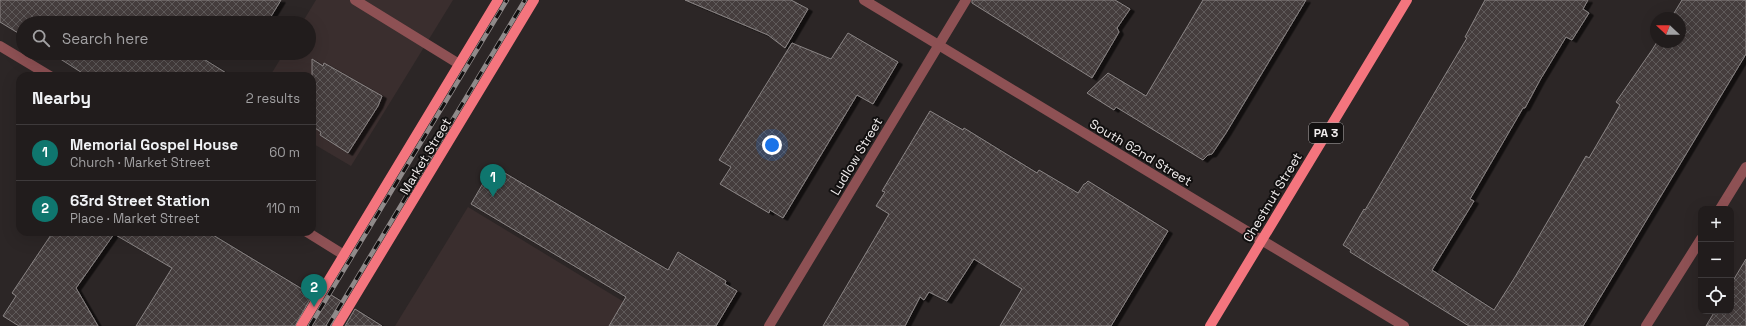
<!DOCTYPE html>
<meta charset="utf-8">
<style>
:root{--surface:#211c1c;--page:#2d2929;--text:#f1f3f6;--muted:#a2a1a3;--line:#3e3a3b;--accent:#0f766e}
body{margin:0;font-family:"Space Grotesk",sans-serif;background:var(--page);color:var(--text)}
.controls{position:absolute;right:12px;bottom:12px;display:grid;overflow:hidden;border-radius:8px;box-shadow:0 4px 16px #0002}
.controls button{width:36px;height:36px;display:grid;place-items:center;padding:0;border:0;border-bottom:1px solid var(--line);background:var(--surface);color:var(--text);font:20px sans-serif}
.compass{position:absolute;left:1650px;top:12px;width:36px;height:36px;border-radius:50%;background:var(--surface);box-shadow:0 4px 16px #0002;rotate:292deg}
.you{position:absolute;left:772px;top:145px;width:14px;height:14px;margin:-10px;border:3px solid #fff;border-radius:50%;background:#1a73e8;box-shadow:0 0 0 6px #1a73e833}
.badge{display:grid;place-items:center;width:26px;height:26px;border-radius:50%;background:var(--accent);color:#fff;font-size:13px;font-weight:700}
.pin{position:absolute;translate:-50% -33px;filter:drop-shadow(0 1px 2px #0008)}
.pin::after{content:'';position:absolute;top:21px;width:14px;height:12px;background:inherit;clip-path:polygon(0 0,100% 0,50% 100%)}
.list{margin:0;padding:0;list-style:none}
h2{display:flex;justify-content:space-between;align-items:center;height:52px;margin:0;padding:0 16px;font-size:17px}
h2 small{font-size:13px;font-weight:400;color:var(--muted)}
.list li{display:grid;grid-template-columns:26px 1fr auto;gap:12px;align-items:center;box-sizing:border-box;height:56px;padding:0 16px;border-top:1px solid var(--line)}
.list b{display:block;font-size:15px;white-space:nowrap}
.list p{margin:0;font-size:13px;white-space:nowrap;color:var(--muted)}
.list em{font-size:13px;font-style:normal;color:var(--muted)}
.icon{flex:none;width:22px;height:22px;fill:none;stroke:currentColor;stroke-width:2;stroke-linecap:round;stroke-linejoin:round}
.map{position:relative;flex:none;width:1746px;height:326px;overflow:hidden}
.search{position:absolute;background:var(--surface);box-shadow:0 4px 16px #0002;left:16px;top:16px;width:300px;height:44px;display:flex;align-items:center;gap:10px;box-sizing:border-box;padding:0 14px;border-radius:22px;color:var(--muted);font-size:15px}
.panel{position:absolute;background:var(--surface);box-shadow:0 4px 16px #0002;left:16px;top:72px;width:300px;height:164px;border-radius:12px}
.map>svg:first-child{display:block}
.built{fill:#3a2e2e}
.building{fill:url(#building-cross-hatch);stroke:#8a8484;filter:url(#shadow)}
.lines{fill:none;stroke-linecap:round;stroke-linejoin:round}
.minor{stroke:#8e5154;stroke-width:10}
.primary{stroke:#f4757e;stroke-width:10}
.rail-casing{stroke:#8f8a8a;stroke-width:4.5}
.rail{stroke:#121010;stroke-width:3;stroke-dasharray:9;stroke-linecap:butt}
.labels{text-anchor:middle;stroke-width:4;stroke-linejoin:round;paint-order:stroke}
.shield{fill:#121010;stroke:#aeabab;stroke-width:1}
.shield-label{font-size:12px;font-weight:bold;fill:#f1eded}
.street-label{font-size:13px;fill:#f1eded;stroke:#121010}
</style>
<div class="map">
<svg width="1746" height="326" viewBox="0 0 1746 326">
<defs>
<pattern id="building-cross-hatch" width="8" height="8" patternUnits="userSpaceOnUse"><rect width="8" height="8" fill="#443e3e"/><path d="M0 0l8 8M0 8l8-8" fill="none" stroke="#5f5a5a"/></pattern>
<filter id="shadow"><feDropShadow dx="4.5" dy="2.5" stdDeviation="0" flood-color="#0009"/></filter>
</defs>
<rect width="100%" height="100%" fill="#2c2626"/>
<!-- built -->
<g class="built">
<polygon points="316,0 453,0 351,166 312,143 312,76 270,76 284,53 309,53 309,23 302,23"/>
<polygon points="468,207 629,305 663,326 395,326"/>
</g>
<!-- building -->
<g class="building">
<polygon points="0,0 281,0 267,23 23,23 23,36 0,22"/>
<polygon points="685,0 791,0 808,9 785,48 768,35"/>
<polygon points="972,0 1115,0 1130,9 1117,28 1119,32 1092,78 972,3"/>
<polygon points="1203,0 1306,0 1226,133 1212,154 1208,155 1203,160 1116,107 1114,110 1087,93 1108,73 1146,96"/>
<polygon points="1485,0 1588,0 1583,9 1589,13 1572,40 1566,37 1540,80 1525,108 1523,108 1470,199 1474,201 1432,270 1494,310 1515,277 1586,156 1589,158 1620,105 1616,102 1652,50 1657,42 1680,42 1680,18 1671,18 1682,0 1746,0 1746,54 1583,326 1469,326 1350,252 1351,250 1343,245 1364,209 1365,210 1467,38 1465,37"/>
<polygon points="848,33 898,62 873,104 857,95 783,218 770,210 769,213 720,184 731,167 719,160 792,43 831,59"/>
<polygon points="51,53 194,53 231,76 87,76"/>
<polygon points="312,59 323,66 324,63 382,96 378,106 348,153 320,135 321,132 312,126"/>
<polygon points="930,111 963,130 964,128 1037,173 1039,170 1078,193 1084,184 1085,184 1088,181 1168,231 1111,326 1000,326 1022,289 974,259 947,301 929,292 924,300 920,297 905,326 823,326 889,214 876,206 885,192 882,191"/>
<polygon points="493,166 668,270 678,252 726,281 725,284 737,291 716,326 609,326 626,297 471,204"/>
<polygon points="53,232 208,232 307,292 312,283 317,287 295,326 136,326 172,268 114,234 76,288 98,326 19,326 3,316 16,296 12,293"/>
<polygon points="1746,259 1746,326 1706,326 1715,311 1731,311 1731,284"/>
<polygon points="328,293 344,303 331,326 309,326"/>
<polygon points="355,309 382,326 345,326"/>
</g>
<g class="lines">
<!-- minor -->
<g class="minor">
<polyline points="355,0 459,64"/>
<polyline points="864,0 1404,326"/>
<polyline points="0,46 50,76"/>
<polyline points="1720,209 1746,167"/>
<polyline points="307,232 344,255"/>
<polyline points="769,326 966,0"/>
<polyline points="1646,326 1701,239"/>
</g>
<!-- primary -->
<g class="primary">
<polyline points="301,326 498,0"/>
<polyline points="337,326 534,0"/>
<polyline points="1210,326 1407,0"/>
</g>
<!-- rail casing -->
<g class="rail-casing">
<g id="rail">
<polyline points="310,326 507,0"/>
<polyline points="328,326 525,0"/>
</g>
</g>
<!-- rail -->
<use href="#rail" class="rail"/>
</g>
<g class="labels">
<!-- shield labels -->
<rect class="shield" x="1309" y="123" width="34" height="20" rx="3"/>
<g class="shield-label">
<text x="1326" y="137">PA 3</text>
</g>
<!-- street labels -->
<g class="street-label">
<text transform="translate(1141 152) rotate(31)" y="5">South 62nd Street</text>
<text transform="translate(425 156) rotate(-59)" y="5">Market Street</text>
<text transform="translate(856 156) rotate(-59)" y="5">Ludlow Street</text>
<text transform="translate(1272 197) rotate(-59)" y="5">Chestnut Street</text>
</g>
</g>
</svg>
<div class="controls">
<button>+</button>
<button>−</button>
<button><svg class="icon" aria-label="locate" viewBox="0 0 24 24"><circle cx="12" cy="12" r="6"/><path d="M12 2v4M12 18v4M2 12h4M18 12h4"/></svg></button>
</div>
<svg class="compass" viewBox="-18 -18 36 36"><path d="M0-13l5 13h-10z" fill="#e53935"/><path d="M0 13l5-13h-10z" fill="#a2a1a3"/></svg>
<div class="you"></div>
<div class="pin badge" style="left:493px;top:197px">1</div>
<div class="pin badge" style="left:314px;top:307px">2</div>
<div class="search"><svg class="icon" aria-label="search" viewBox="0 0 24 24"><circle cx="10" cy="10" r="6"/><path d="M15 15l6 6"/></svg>Search here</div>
<section class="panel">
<h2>Nearby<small>2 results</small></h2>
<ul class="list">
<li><span class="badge">1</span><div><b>Memorial Gospel House</b><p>Church · Market Street</p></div><em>60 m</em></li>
<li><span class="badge">2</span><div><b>63rd Street Station</b><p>Place · Market Street</p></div><em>110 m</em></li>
</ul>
</section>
</div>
